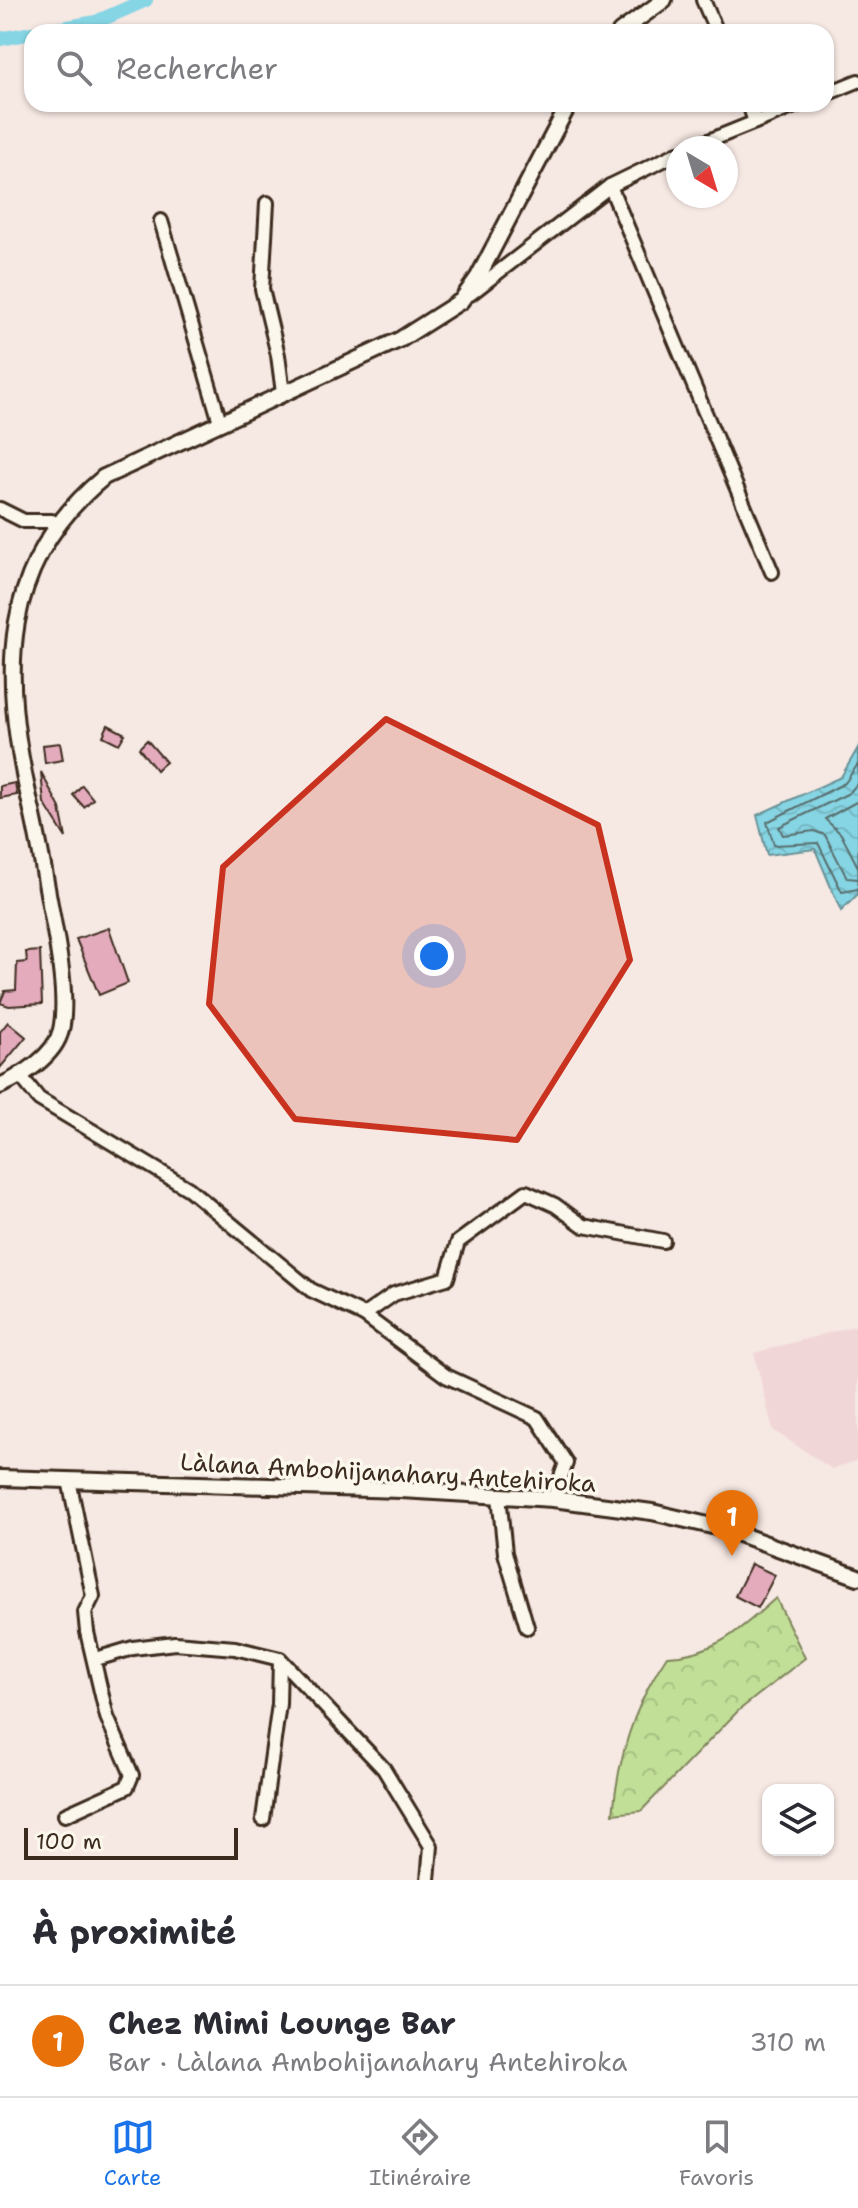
<!DOCTYPE html>
<html lang="fr">
<meta charset="utf-8">
<style>
:root{--surface:#fff;--page:#f7f7f7;--text:#2b2b33;--muted:#7c7c81;--line:#e1e1e2;--accent:#1a73e8}
body{margin:0;font-family:"Shantell Sans",sans-serif;background:var(--page);color:var(--text)}
.controls{position:absolute;right:24px;bottom:24px;display:grid;overflow:hidden;border-radius:16px;box-shadow:0 2px 6px #0004}
.controls button{width:72px;height:72px;display:grid;place-items:center;padding:0;border:0;border-bottom:2px solid var(--line);background:var(--surface);color:var(--text);font:40px sans-serif}
.compass{position:absolute;left:666px;top:136px;width:72px;height:72px;border-radius:50%;background:var(--surface);box-shadow:0 2px 6px #0004;rotate:142deg}
.scale{position:absolute;left:24px;bottom:20px;width:214px;box-sizing:border-box;padding-left:8px;border:4px solid #3b2a1e;border-top:0;font-size:22px;line-height:28px;white-space:nowrap;color:#3b2a1e;-webkit-text-stroke:6px #fbf7ec;paint-order:stroke}
.you{position:absolute;left:434px;top:956px;width:28px;height:28px;margin:-20px;border:6px solid #fff;border-radius:50%;background:#1a73e8;box-shadow:0 0 0 12px #1a73e833}
.badge{display:grid;place-items:center;width:52px;height:52px;border-radius:50%;background:var(--accent);color:#fff;font-size:26px;font-weight:700}
.pin{position:absolute;translate:-50% -66px;filter:drop-shadow(0 2px 4px #0008)}
.pin::after{content:'';position:absolute;top:42px;width:28px;height:24px;background:inherit;clip-path:polygon(0 0,100% 0,50% 100%)}
.list{margin:0;padding:0;list-style:none}
h2{display:flex;justify-content:space-between;align-items:center;height:104px;margin:0;padding:0 32px;font-size:34px}
h2 small{font-size:26px;font-weight:400;color:var(--muted)}
.list li{display:grid;grid-template-columns:52px 1fr auto;gap:24px;align-items:center;box-sizing:border-box;height:112px;padding:0 32px;border-top:2px solid var(--line)}
.list b{display:block;font-size:30px;white-space:nowrap}
.list p{margin:0;font-size:26px;white-space:nowrap;color:var(--muted)}
.list em{font-size:26px;font-style:normal;color:var(--muted)}
.icon{flex:none;width:44px;height:44px;fill:none;stroke:currentColor;stroke-width:2;stroke-linecap:round;stroke-linejoin:round}
.map{position:relative;flex:none;width:858px;height:1880px;overflow:hidden}
.search{position:absolute;background:var(--surface);box-shadow:0 2px 6px #0004;left:24px;right:24px;top:24px;height:88px;display:flex;align-items:center;gap:20px;box-sizing:border-box;padding:0 28px;border-radius:24px;color:var(--muted);font-size:30px}
.sheet{height:216px;background:var(--surface)}
nav{display:flex;justify-content:space-around;align-items:center;box-sizing:border-box;height:112px;border-top:2px solid var(--line);background:var(--surface);font-size:22px;color:var(--muted)}
nav a{display:grid;justify-items:center;gap:4px}
nav .on{color:var(--accent)}
.map>svg:first-child{display:block}
.built{fill:#f1d6d8}
.forest{fill:url(#forest-crowns);stroke:#7e845a;stroke-width:2}
.water{fill:url(#water-waves);stroke:#689195;stroke-width:2}
.lines{fill:none;stroke-linecap:round;stroke-linejoin:round}
.shore{stroke:#596e6d;stroke-width:2}
.canal{stroke:#86d5e4;stroke-width:14}
.building{fill:#e4abbd;stroke:#3b2a1e;stroke-width:2}
.minor-casing{stroke:#3b2a1e;stroke-width:18}
.tertiary-casing{stroke:#3b2a1e;stroke-width:20}
.minor{stroke:#fbf7ec;stroke-width:12}
.tertiary{stroke:#fbf7ec;stroke-width:14}
.marked{fill:#c8321e;fill-opacity:0.2;stroke:#c8321e;stroke-width:6;stroke-linejoin:round}
.labels{text-anchor:middle;stroke-width:7;stroke-linejoin:round;paint-order:stroke}
.street-label{font-size:24px;fill:#3b2a1e;stroke:#fbf7ec}
</style>
<div class="map">
<svg width="858" height="1880" viewBox="0 0 858 1880">
<defs>
<pattern id="forest-crowns" width="20" height="18" patternUnits="userSpaceOnUse" patternTransform="scale(2)"><rect width="20" height="18" fill="#c1df97"/><path d="M2 6a3 3 0 1 1 6 0M12 15a3 3 0 1 1 6 0" fill="none" stroke="#a7c082"/></pattern>
<pattern id="water-waves" width="16" height="10" patternUnits="userSpaceOnUse" patternTransform="scale(2)"><rect width="16" height="10" fill="#86d5e4"/><path d="M0 5q4-4 8 0t8 0" fill="none" stroke="#75b7c3"/></pattern>
</defs>
<rect width="100%" height="100%" fill="#f6e8e3"/>
<filter id="ink" filterUnits="userSpaceOnUse"><feTurbulence type="fractalNoise" baseFrequency=".0125" numOctaves="2"/><feDisplacementMap in="SourceGraphic" scale="16" xChannelSelector="R" yChannelSelector="G"/><feConvolveMatrix kernelMatrix="1 2 1 2 8 2 1 2 1" color-interpolation-filters="sRGB"/></filter>
<g filter="url(#ink)">
<!-- built -->
<polygon class="built" points="858,1325 858,1460 832,1469 773,1430 754,1353"/>
<!-- forest -->
<path class="forest" d="M776,1598L805,1658L738,1711L641,1811L613,1814C618,1757 635,1703 667,1656C716,1655 741,1628 776,1598Z"/>
<!-- water -->
<polygon class="water" points="858,748 858,894 841,911 815,849 767,855 757,815 841,777"/>
<g class="lines">
<!-- shore -->
<g class="shore">
<polyline points="858,764 845,783 767,822 774,845 818,843 842,892 858,889"/>
<polyline points="858,783 849,793 779,827 783,835 814,831 825,835 847,878 858,879"/>
<polyline points="858,801 825,819 841,834 858,867"/>
</g>
<!-- canal -->
<g class="canal">
<polyline points="40,32 96,22 146,0"/>
<polyline points="0,39 32,33"/>
</g>
</g>
<!-- building -->
<g class="building">
<polygon points="108,725 125,734 119,744 103,736"/>
<polygon points="147,740 166,762 156,770 139,748"/>
<polygon points="60,743 63,760 45,763 43,745"/>
<polygon points="41,772 60,808 66,838 44,803"/>
<polygon points="15,783 17,795 0,798 0,786"/>
<polygon points="82,785 93,799 84,807 73,795"/>
<polygon points="109,928 128,983 99,995 76,939"/>
<polygon points="40,951 42,1004 9,1006 0,1003 5,991 16,990 17,963 27,962 26,952"/>
<polygon points="8,1022 26,1037 0,1068 0,1032"/>
<polygon points="751,1564 775,1575 758,1608 735,1596"/>
</g>
<g class="lines">
<!-- minor casing -->
<g class="minor-casing">
<g id="minor">
<polyline points="703,0 717,32"/>
<polyline points="826,94 858,81"/>
<polyline points="749,104 755,122"/>
<polyline points="691,148 800,104"/>
<polyline points="610,186 772,572"/>
<polyline points="267,203 262,289 278,355 283,393"/>
<polyline points="161,221 220,422"/>
<polyline points="470,294 610,186 678,153"/>
<polyline points="0,509 24,521 52,521"/>
<polyline points="19,1074 39,1099 189,1189 311,1290 364,1315 446,1376 537,1418 566,1463 553,1499"/>
<polyline points="364,1315 394,1294 447,1278 458,1242 526,1192 555,1205 584,1226 663,1241"/>
<polyline points="499,1496 505,1553 527,1627"/>
<polyline points="96,1659 133,1648 175,1643 235,1648 280,1659 384,1769 431,1846 428,1880"/>
<polyline points="65,1815 127,1787 132,1775 107,1717 87,1632 85,1612 93,1596 69,1480"/>
<polyline points="263,1819 279,1704 280,1659"/>
</g>
</g>
<!-- tertiary casing -->
<g class="tertiary-casing">
<g id="tertiary">
<polyline points="620,32 664,0"/>
<path d="M0,1086C22,1076 55,1056 61,1030C68,999 58,947 52,915C45,878 39,840 30,802C0,672 0,563 104,477L401,339L461,301L478,277L569,104"/>
<polyline points="0,1478 401,1490 553,1499 652,1512 725,1529 858,1577"/>
</g>
</g>
<!-- minor -->
<use href="#minor" class="minor"/>
<!-- tertiary -->
<use href="#tertiary" class="tertiary"/>
</g>
</g>
<!-- marked area -->
<path class="marked" d="M386,719L598,825L630,960L517,1140L295,1119L209,1004L223,867Z"/>
<g class="labels">
<!-- street labels -->
<g class="street-label">
<text transform="translate(388 1473) rotate(3)" y="8">Làlana Ambohijanahary Antehiroka</text>
</g>
</g>
</svg>
<div class="controls">
<button><svg class="icon" aria-label="layers" viewBox="0 0 24 24"><path d="M12 4l9 5-9 5-9-5zM3 14l9 5 9-5"/></svg></button>
</div>
<svg class="compass" viewBox="-18 -18 36 36"><path d="M0-13l5 13h-10z" fill="#e53935"/><path d="M0 13l5-13h-10z" fill="#7c7c81"/></svg>
<div class="scale">100 m</div>
<div class="you"></div>
<div class="pin badge" style="left:732px;top:1556px;background:#e8710a">1</div>
<div class="search"><svg class="icon" aria-label="search" viewBox="0 0 24 24"><circle cx="10" cy="10" r="6"/><path d="M15 15l6 6"/></svg>Rechercher</div>
</div>
<section class="sheet">
<h2>À proximité<small></small></h2>
<ul class="list">
<li><span class="badge" style="background:#e8710a">1</span><div><b>Chez Mimi Lounge Bar</b><p>Bar · Làlana Ambohijanahary Antehiroka</p></div><em>310 m</em></li>
</ul>
</section>
<nav>
<a class="on"><svg class="icon" aria-label="map" viewBox="0 0 24 24"><path d="M3 6l6-2 6 2 6-2v14l-6 2-6-2-6 2zM9 4v14M15 6v14"/></svg>Carte</a>
<a><svg class="icon" aria-label="directions" viewBox="0 0 24 24"><path d="M12 3l9 9-9 9-9-9zM9 14v-3h6M13 9l2 2-2 2"/></svg>Itinéraire</a>
<a><svg class="icon" aria-label="saved" viewBox="0 0 24 24"><path d="M7 4h10v16l-5-4-5 4z"/></svg>Favoris</a>
</nav>
